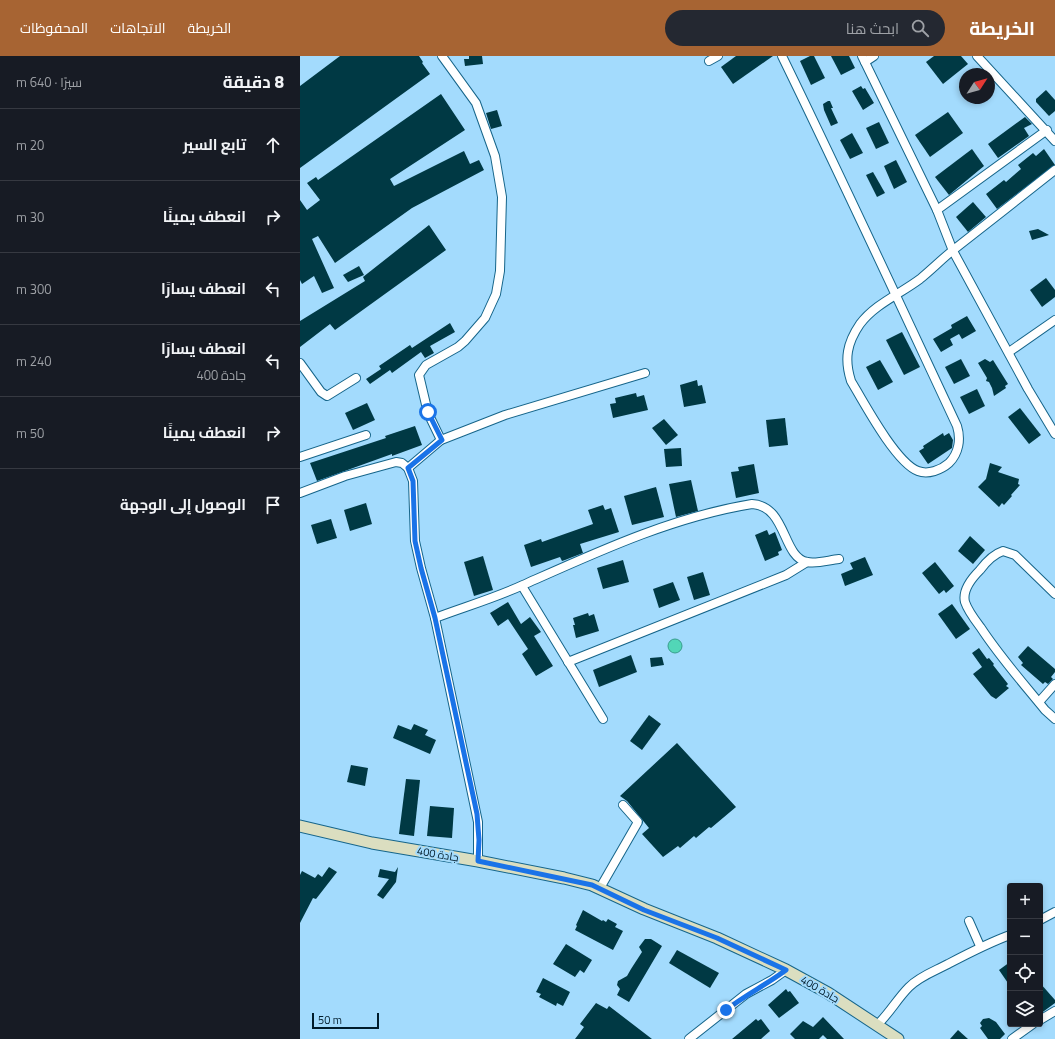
<!DOCTYPE html>
<html lang="ar">
<meta charset="utf-8">
<style>
:root{--surface:#171b24;--page:#242831;--text:#f1f3f6;--muted:#9ea1a6;--line:#363941;--accent:#a76433}
body{margin:0;font-family:"Titillium Web",Cairo,sans-serif;background:var(--page);color:var(--text);direction:rtl}
.controls{position:absolute;right:12px;bottom:12px;display:grid;overflow:hidden;border-radius:4px;box-shadow:0 2px 6px #0003}
.controls button{width:36px;height:36px;display:grid;place-items:center;padding:0;border:0;border-bottom:1px solid var(--line);background:var(--surface);color:var(--text);font:20px sans-serif}
.compass{position:absolute;left:659px;top:12px;width:36px;height:36px;border-radius:50%;background:var(--surface);box-shadow:0 2px 6px #0003;rotate:54deg}
.scale{position:absolute;left:12px;bottom:10px;width:67px;box-sizing:border-box;padding-left:4px;border:2px solid #001c2b;border-top:0;font-size:11px;line-height:14px;white-space:nowrap;color:#001c2b;-webkit-text-stroke:3px #a3dbfd;paint-order:stroke}
.stop{position:absolute;width:12px;height:12px;margin:-9px;border:3px solid #1a73e8;border-radius:50%;background:#fff}
.stop.end{background:#1a73e8;border-color:#fff;box-shadow:0 1px 4px #0008}
.list{margin:0;padding:0;list-style:none}
h2{display:flex;justify-content:space-between;align-items:center;height:52px;margin:0;padding:0 16px;font-size:17px}
h2 small{font-size:13px;font-weight:400;color:var(--muted)}
.list li{display:grid;grid-template-columns:26px 1fr auto;gap:12px;align-items:center;box-sizing:border-box;height:72px;padding:0 16px;border-top:1px solid var(--line)}
.list b{display:block;font-size:15px;white-space:nowrap}
.list p{margin:0;font-size:13px;white-space:nowrap;color:var(--muted)}
.list em{font-size:13px;font-style:normal;color:var(--muted)}
.icon{flex:none;width:22px;height:22px;fill:none;stroke:currentColor;stroke-width:2;stroke-linecap:round;stroke-linejoin:round}
.map{position:relative;flex:none;width:755px;height:983px;overflow:hidden;direction:ltr}
header{display:flex;align-items:center;gap:24px;box-sizing:border-box;height:56px;padding:0 20px;background:var(--accent);color:#fff}
header strong{font-size:19px}
nav{display:flex;gap:22px;margin-inline-start:auto;font-size:14px}
.search{width:280px;height:36px;background:var(--page);display:flex;align-items:center;gap:10px;box-sizing:border-box;padding:0 14px;border-radius:22px;color:var(--muted);font-size:15px}
main{display:flex}
aside{flex:1;background:var(--surface)}
.map>svg:first-child{display:block}
.water{fill:#52d6b7;stroke:#399e8d}
.building{fill:#003944}
.lines{fill:none;stroke-linecap:round;stroke-linejoin:round}
.minor-casing{stroke:#16658a;stroke-width:10}
.secondary-casing{stroke:#16658a;stroke-width:13}
.minor{stroke:#fff;stroke-width:8}
.secondary{stroke:#dbdec0;stroke-width:11}
.route{stroke:#1a73e8;stroke-width:5}
.labels{text-anchor:middle;stroke-width:4;stroke-linejoin:round;paint-order:stroke}
.street-label{font-size:11px;fill:#001c2b;stroke:#a3dbfd}
</style>
<header>
<strong>الخريطة</strong>
<div class="search"><svg class="icon" aria-label="search" viewBox="0 0 24 24"><circle cx="10" cy="10" r="6"/><path d="M15 15l6 6"/></svg>ابحث هنا</div>
<nav><a>الخريطة</a><a>الاتجاهات</a><a>المحفوظات</a></nav>
</header>
<main>
<div class="map">
<svg width="755" height="983" viewBox="0 0 755 983">
<rect width="100%" height="100%" fill="#a3dbfd"/>
<!-- water -->
<circle class="water" cx="375" cy="590" r="7"/>
<!-- building -->
<g class="building">
<polygon points="40,0 119,0 123,6 122,7 130,18 0,112 0,30"/>
<polygon points="169,0 182,0 183,8 165,10 164,3 169,3"/>
<polygon points="436,0 473,0 433,28 421,11"/>
<polygon points="510,0 514,0 525,22 511,29 500,5"/>
<polygon points="531,0 549,0 555,12 541,19"/>
<polygon points="634,0 661,0 668,8 643,28 626,6"/>
<polygon points="561,30 563,33 565,32 574,47 563,54 552,35"/>
<polygon points="746,34 755,44 755,55 749,60 736,46 736,43"/>
<polygon points="141,38 165,74 90,123 94,130 164,95 170,108 179,104 184,114 112,152 35,207 18,180 12,183 34,232 22,237 14,220 2,228 0,224 0,144 7,154 20,144 7,127 16,121 18,124"/>
<polygon points="528,45 530,45 533,52 531,52 538,67 531,70 524,54 523,48"/>
<polygon points="197,54 202,70 191,73 186,57"/>
<polygon points="648,56 663,77 630,101 615,79"/>
<polygon points="725,61 732,68 724,72 729,80 698,102 688,88"/>
<polygon points="579,66 589,87 576,93 566,72"/>
<polygon points="552,77 563,97 550,103 540,84"/>
<polygon points="672,93 684,110 649,139 635,121"/>
<polygon points="744,93 755,109 697,153 686,138 704,124 706,126 721,113 718,109 733,97 736,100"/>
<polygon points="596,104 607,126 594,133 584,110"/>
<polygon points="573,116 585,137 577,141 566,119"/>
<polygon points="673,146 686,161 668,176 656,161"/>
<polygon points="129,169 146,194 35,274 30,268 0,291 0,265 65,225 63,221"/>
<polygon points="738,173 749,179 732,184 729,175"/>
<polygon points="59,210 64,219 48,226 43,219"/>
<polygon points="746,222 755,234 755,241 742,251 730,234"/>
<polygon points="667,260 676,275 662,283 659,278 650,283 653,289 641,296 633,283 652,272 651,269"/>
<polygon points="150,267 155,276 130,290 134,297 125,302 121,296 92,317 90,314 70,328 66,323 81,313 79,310 110,289 112,292"/>
<polygon points="602,276 620,311 604,319 586,284"/>
<polygon points="661,303 670,320 654,328 645,311"/>
<polygon points="685,303 690,306 693,304 708,328 705,330 706,332 694,340 692,332 689,326 686,325 687,322 678,307"/>
<polygon points="580,304 593,326 578,334 566,311"/>
<polygon points="397,324 398,330 402,329 406,347 384,351 380,329"/>
<polygon points="677,333 685,350 669,358 660,341"/>
<polygon points="336,337 337,341 344,339 348,354 313,362 310,348 316,347 315,342"/>
<polygon points="67,347 75,364 53,374 45,357"/>
<polygon points="720,352 741,379 729,388 708,361"/>
<polygon points="485,362 488,389 469,391 466,364"/>
<polygon points="364,363 378,379 366,389 352,372"/>
<polygon points="115,370 122,389 92,400 92,398 17,425 10,407 86,382 85,380"/>
<polygon points="643,377 644,380 649,377 653,384 652,392 628,408 619,395 624,392 623,390"/>
<polygon points="381,392 382,410 366,411 364,393"/>
<polygon points="690,407 702,411 698,416 719,423 718,428 720,429 711,439 712,440 704,449 702,447 699,451 678,431 686,423"/>
<polygon points="454,408 459,437 436,442 431,416 439,415 438,411"/>
<polygon points="391,424 398,455 376,461 369,428"/>
<polygon points="356,431 364,461 332,469 324,440"/>
<polygon points="66,447 72,468 50,475 44,454"/>
<polygon points="303,449 305,454 311,452 319,476 280,488 283,497 265,504 262,505 260,501 231,511 224,489 241,483 242,486 293,468 288,454"/>
<polygon points="31,463 37,482 17,488 11,469"/>
<polygon points="467,474 469,479 475,476 482,494 478,496 479,499 465,505 455,479"/>
<polygon points="670,480 685,494 673,508 658,495"/>
<polygon points="183,500 193,534 174,540 164,506"/>
<polygon points="565,501 573,519 545,530 541,518 553,513 550,507"/>
<polygon points="323,504 329,526 303,533 297,512"/>
<polygon points="635,506 654,530 646,537 644,534 639,538 622,517"/>
<polygon points="403,516 410,539 394,544 387,521"/>
<polygon points="373,526 380,544 359,552 353,533"/>
<polygon points="208,546 221,568 230,561 241,576 234,580 253,610 236,620 222,598 228,593 208,563 198,570 190,557"/>
<polygon points="652,548 670,573 656,583 638,558"/>
<polygon points="288,557 289,560 294,558 299,575 276,582 273,569 275,569 273,562"/>
<polygon points="728,590 755,613 755,616 751,621 753,623 748,628 745,626 743,628 721,609 723,607 718,601"/>
<polygon points="679,592 687,603 689,602 694,608 693,609 708,628 706,630 709,632 696,643 691,640 673,618 682,611 672,597"/>
<polygon points="331,599 337,616 299,631 293,614"/>
<polygon points="362,601 364,609 351,611 350,602"/>
<polygon points="349,659 361,668 342,694 330,685"/>
<polygon points="114,668 128,674 125,679 136,684 130,698 93,682 98,669 111,674"/>
<polygon points="377,687 436,751 411,772 409,771 396,782 394,780 380,792 378,790 363,801 342,778 349,772 327,745 320,740"/>
<polygon points="51,709 68,712 65,730 47,726"/>
<polygon points="106,723 120,724 114,780 99,778"/>
<polygon points="130,750 154,752 152,782 127,780"/>
<polygon points="29,811 37,816 16,843 13,842 0,867 0,819 2,815 15,822 18,818 22,821"/>
<polygon points="98,811 96,826 83,843 77,839 89,823 78,821 80,813 95,816"/>
<polygon points="283,854 302,865 303,864 306,866 308,863 317,868 315,871 323,875 313,894 275,874 277,870 276,869"/>
<polygon points="345,883 351,883 362,890 329,946 317,939 320,933 317,929 318,925 327,920 331,913 342,896 339,891"/>
<polygon points="266,888 292,904 284,917 280,914 275,921 253,908"/>
<polygon points="377,894 419,917 410,932 369,907"/>
<polygon points="710,906 710,930 699,914"/>
<polygon points="243,922 270,936 263,950 257,947 256,950 239,941 241,938 236,936"/>
<polygon points="740,927 755,944 755,947 740,958"/>
<polygon points="486,933 488,936 490,935 499,947 479,962 468,949"/>
<polygon points="296,947 307,953 309,950 352,983 275,983 284,971 280,968"/>
<polygon points="523,961 544,983 527,983 523,979 519,983 495,983 490,978 503,965 513,971"/>
<polygon points="689,962 696,966 705,978 700,983 688,983 680,972 682,970 680,967 683,963"/>
<polygon points="456,963 458,965 461,963 470,975 461,983 432,983"/>
<polygon points="658,974 668,983 650,983"/>
</g>
<g class="lines">
<!-- minor casing -->
<g class="minor-casing">
<g id="minor">
<path d="M482,0C542,123 599,246 657,370C661,383 659,397 649,407C641,414 628,419 618,415C596,407 564,347 551,325C544,303 547,287 560,268C575,248 600,238 620,223C631,214 641,204 652,195C686,168 721,141 755,114"/>
<polyline points="562,0 637,154 653,195 728,333 755,378"/>
<polyline points="677,0 755,85"/>
<polyline points="409,5 418,0"/>
<polyline points="565,6 574,0"/>
<polyline points="637,154 747,74"/>
<polyline points="709,296 755,264"/>
<polyline points="0,307 21,336 27,340 56,322"/>
<polyline points="141,384 128,357 119,319 126,309 158,291 165,285 185,262 196,238 200,215 202,141 195,100 176,47 142,0"/>
<polyline points="0,401 66,379"/>
<polyline points="0,437 45,420 96,406 102,407 108,412"/>
<polyline points="222,530 303,663"/>
<path d="M755,538L715,499L703,495C694,498 686,506 680,514C672,522 662,534 665,546C668,555 675,564 681,572C700,601 723,627 745,654L755,663"/>
<path d="M135,562C164,551 195,542 223,529C297,496 372,461 452,448C487,450 482,501 507,506C517,508 529,504 539,503"/>
<polyline points="268,606 486,519 507,506"/>
<polyline points="739,646 755,628"/>
<polyline points="178,805 178,766 135,562 121,512 115,485 113,425 108,412 141,384 205,359 345,317"/>
<polyline points="300,832 338,766 323,749"/>
<polyline points="740,864 755,856"/>
<polyline points="669,865 680,890"/>
<polyline points="740,964 755,955"/>
<path d="M577,969C589,958 597,943 609,931C620,920 635,915 648,908C669,897 688,887 710,879"/>
<polyline points="389,983 446,938 472,924 486,914"/>
<polyline points="712,983 733,968"/>
</g>
</g>
<!-- secondary casing -->
<g class="secondary-casing">
<polyline id="secondary" points="0,770 72,787 178,805 264,822 292,829 344,853 417,882 486,914 528,937 598,983"/>
</g>
<!-- minor -->
<use href="#minor" class="minor"/>
<!-- secondary -->
<use href="#secondary" class="secondary"/>
</g>
<g class="lines">
<!-- route -->
<path class="route" d="M128,356L142,384L108,412L113,425L115,485L121,512L135,562L177,758L179,784L178,805L292,829L344,854L417,882L486,914C466,929 445,939 426,954"/>
</g>
<g class="labels">
<!-- street labels -->
<g class="street-label">
<text transform="translate(138 798) rotate(10)" y="4">جادة 400</text>
<text transform="translate(520 933) rotate(30)" y="4">جادة 400</text>
</g>
</g>
</svg>
<div class="controls">
<button>+</button>
<button>−</button>
<button><svg class="icon" aria-label="locate" viewBox="0 0 24 24"><circle cx="12" cy="12" r="6"/><path d="M12 2v4M12 18v4M2 12h4M18 12h4"/></svg></button>
<button><svg class="icon" aria-label="layers" viewBox="0 0 24 24"><path d="M12 4l9 5-9 5-9-5zM3 14l9 5 9-5"/></svg></button>
</div>
<svg class="compass" viewBox="-18 -18 36 36"><path d="M0-13l5 13h-10z" fill="#e53935"/><path d="M0 13l5-13h-10z" fill="#9ea1a6"/></svg>
<div class="scale">50 m</div>
<div class="stop" style="left:128px;top:356px"></div>
<div class="stop end" style="left:426px;top:954px"></div>
</div>
<aside>
<h2>8 دقيقة<small>سيرًا · 640 m</small></h2>
<ul class="list">
<li><svg class="icon" aria-label="ahead" viewBox="0 0 24 24"><path d="M12 20V5M6 11l6-6 6 6"/></svg><div><b>تابع السير</b></div><em>20 m</em></li>
<li><svg class="icon" aria-label="right" viewBox="0 0 24 24"><path d="M7 20v-9h11M14 6l5 5-5 5"/></svg><div><b>انعطف يمينًا</b></div><em>30 m</em></li>
<li><svg class="icon" aria-label="left" viewBox="0 0 24 24"><path d="M17 20v-9H6M10 6l-5 5 5 5"/></svg><div><b>انعطف يسارًا</b></div><em>300 m</em></li>
<li><svg class="icon" aria-label="left" viewBox="0 0 24 24"><path d="M17 20v-9H6M10 6l-5 5 5 5"/></svg><div><b>انعطف يسارًا</b><p>جادة 400</p></div><em>240 m</em></li>
<li><svg class="icon" aria-label="right" viewBox="0 0 24 24"><path d="M7 20v-9h11M14 6l5 5-5 5"/></svg><div><b>انعطف يمينًا</b></div><em>50 m</em></li>
<li><svg class="icon" aria-label="arrive" viewBox="0 0 24 24"><path d="M6 21V4h12l-3 4 3 4H6"/></svg><div><b>الوصول إلى الوجهة</b></div></li>
</ul>
</aside>
</main>
